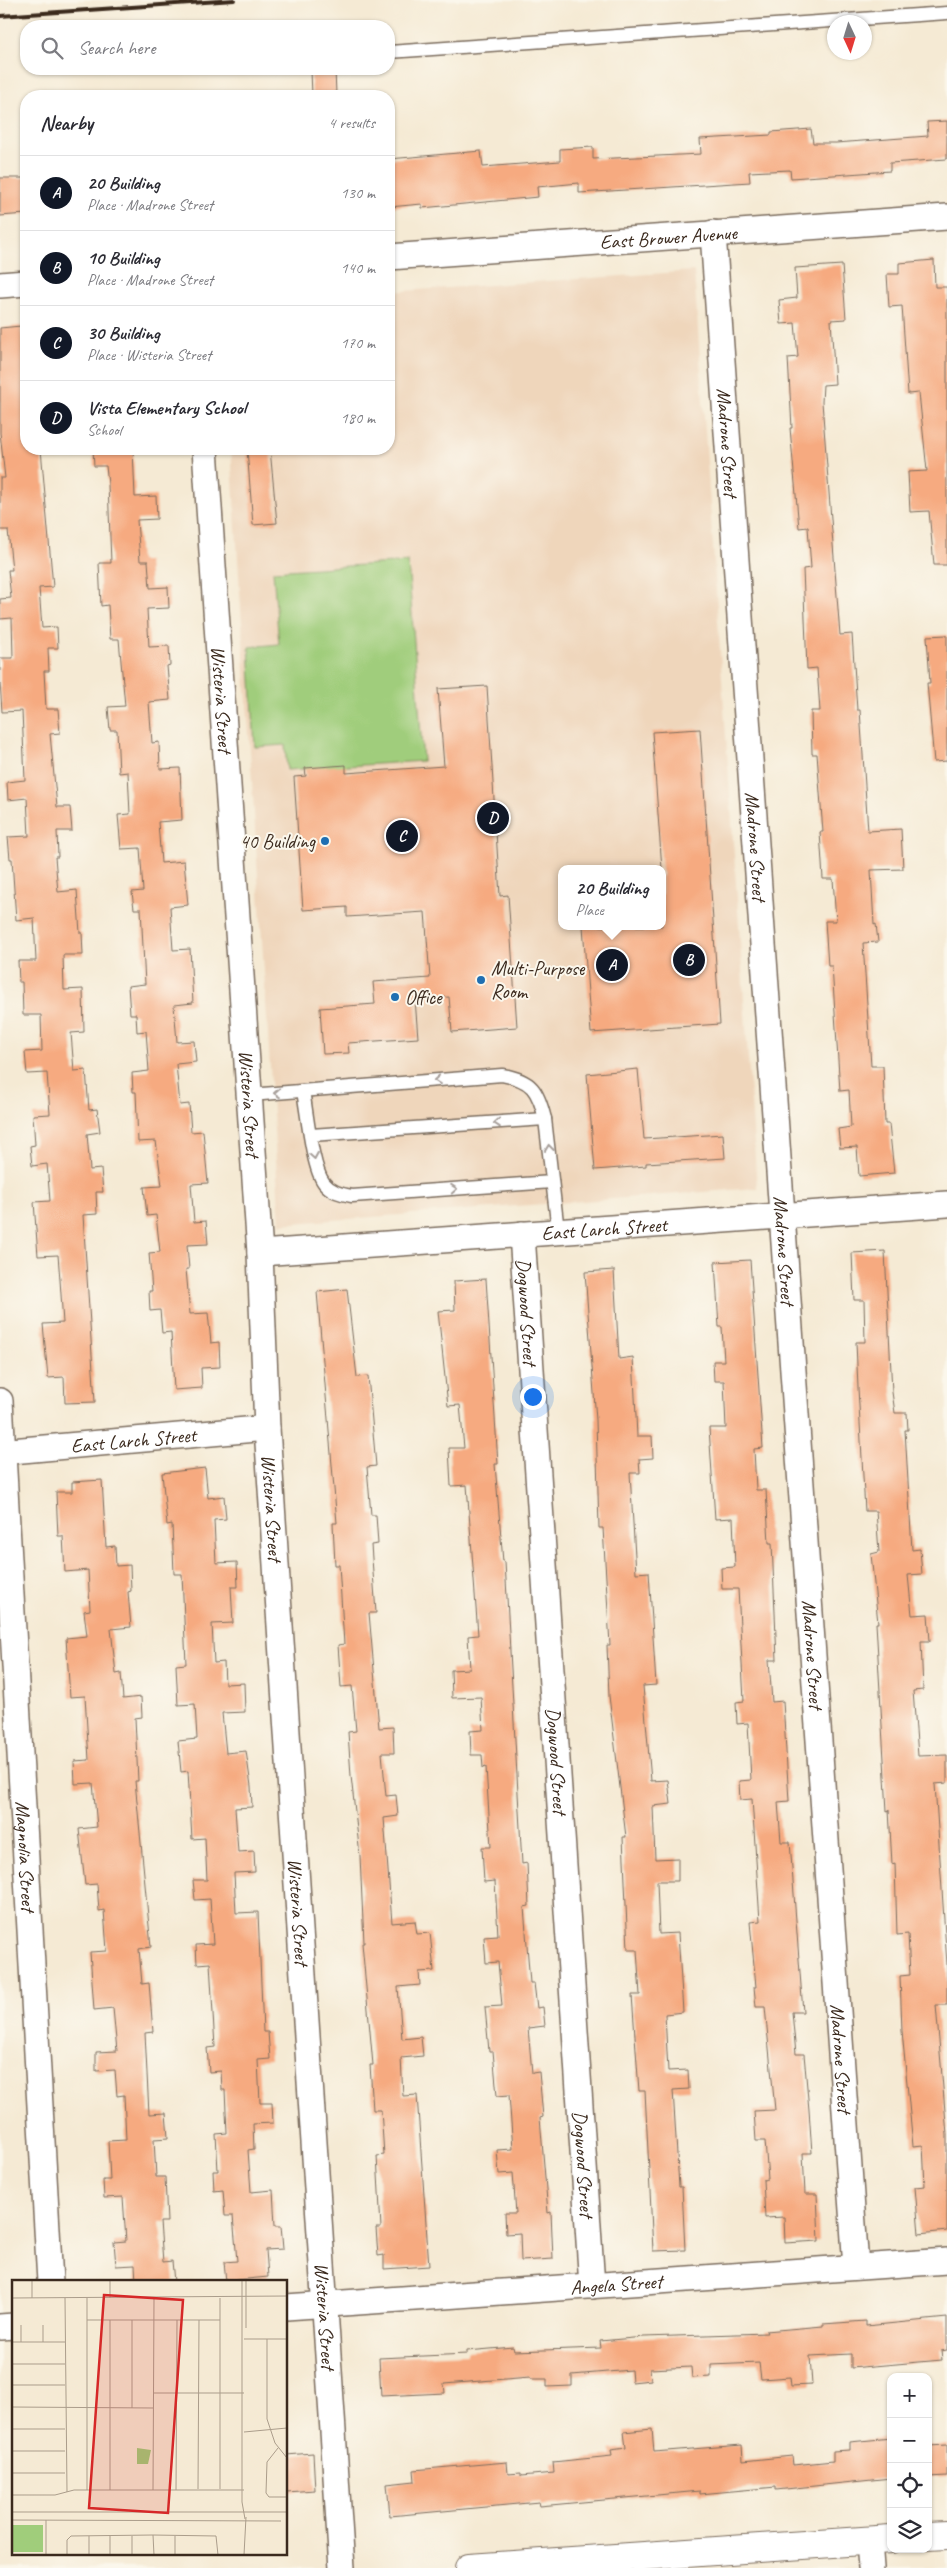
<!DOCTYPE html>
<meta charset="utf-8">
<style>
:root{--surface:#fff;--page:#f2f2f3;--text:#2b2b33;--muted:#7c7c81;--line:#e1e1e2;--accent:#111827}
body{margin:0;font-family:Caveat,sans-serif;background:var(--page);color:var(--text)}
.controls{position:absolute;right:15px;bottom:15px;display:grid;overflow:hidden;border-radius:10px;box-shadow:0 1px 4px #0004}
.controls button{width:45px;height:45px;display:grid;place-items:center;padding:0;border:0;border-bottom:1px solid var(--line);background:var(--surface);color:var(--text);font:25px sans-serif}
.compass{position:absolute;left:827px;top:15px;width:45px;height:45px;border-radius:50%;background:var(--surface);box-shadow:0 1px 4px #0004;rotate:176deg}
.you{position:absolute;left:532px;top:1396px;width:18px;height:18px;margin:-12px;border:4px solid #fff;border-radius:50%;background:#1a73e8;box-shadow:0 0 0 8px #1a73e833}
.badge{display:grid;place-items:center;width:32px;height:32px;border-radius:50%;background:var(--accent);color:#fff;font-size:16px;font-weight:700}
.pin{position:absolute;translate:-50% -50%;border:2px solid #fff;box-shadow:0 1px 5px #0006}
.popup{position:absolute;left:558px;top:865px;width:108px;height:65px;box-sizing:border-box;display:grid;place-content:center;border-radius:10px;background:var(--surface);filter:drop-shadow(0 1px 4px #0005);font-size:16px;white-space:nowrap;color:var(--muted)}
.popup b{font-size:19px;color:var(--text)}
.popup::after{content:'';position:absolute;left:50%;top:100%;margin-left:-10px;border:10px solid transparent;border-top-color:var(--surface)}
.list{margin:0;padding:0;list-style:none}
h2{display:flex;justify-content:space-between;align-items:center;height:65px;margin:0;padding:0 20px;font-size:21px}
h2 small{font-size:16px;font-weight:400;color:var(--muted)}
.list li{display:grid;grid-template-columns:32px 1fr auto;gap:15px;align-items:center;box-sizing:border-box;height:75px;padding:0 20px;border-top:1px solid var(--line)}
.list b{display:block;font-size:19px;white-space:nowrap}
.list p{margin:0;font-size:16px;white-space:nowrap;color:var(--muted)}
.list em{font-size:16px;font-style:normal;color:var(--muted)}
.icon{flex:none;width:28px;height:28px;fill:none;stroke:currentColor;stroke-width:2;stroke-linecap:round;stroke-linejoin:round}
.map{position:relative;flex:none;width:947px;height:2568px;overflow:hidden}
.search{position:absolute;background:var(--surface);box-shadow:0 1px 4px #0004;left:20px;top:20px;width:375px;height:55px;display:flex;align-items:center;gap:12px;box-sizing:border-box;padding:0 18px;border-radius:20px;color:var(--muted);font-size:19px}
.panel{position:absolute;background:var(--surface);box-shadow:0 1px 4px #0004;left:20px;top:90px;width:375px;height:365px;border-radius:20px}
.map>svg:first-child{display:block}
.built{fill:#efd6bb;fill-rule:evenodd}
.green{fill:#a0cd7b;stroke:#6e7c4c}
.building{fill:#f6aa80}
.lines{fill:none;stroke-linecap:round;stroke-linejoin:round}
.service-casing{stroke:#7c6d5e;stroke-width:15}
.minor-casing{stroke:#7c6d5e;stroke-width:28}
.secondary-casing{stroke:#7c6d5e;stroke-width:30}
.service{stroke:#fff;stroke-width:12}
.minor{stroke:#fff;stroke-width:25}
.secondary{stroke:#fff;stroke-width:28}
.rail{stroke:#3b2a1e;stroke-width:4}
.oneway{stroke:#a79f9a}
.poi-dot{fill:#1f6fb2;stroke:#fbf7ec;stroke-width:2}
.labels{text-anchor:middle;stroke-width:4;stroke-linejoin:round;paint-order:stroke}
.street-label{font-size:20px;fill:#3b2a1e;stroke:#fbf7ec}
.poi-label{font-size:20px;fill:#3b2a1e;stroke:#fbf7ec;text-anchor:start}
.inset-road{fill:none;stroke:#ab9d8b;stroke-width:1}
.view{fill:#d62828;fill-opacity:0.15;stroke:#d62828;stroke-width:2.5}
.inset-edge{fill:none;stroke:#3b2a1e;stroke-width:2.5}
</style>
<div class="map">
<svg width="947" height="2568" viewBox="0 0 947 2568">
<rect width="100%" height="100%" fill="#fbf7ec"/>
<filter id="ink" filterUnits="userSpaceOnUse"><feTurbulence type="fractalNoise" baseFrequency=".02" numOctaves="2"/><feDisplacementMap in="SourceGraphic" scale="10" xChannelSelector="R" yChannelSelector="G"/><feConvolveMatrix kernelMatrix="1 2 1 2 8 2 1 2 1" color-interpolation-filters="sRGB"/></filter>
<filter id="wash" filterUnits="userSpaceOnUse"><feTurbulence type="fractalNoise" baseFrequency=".0096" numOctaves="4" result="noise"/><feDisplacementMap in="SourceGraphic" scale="20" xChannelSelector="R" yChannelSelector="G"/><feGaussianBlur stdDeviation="1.12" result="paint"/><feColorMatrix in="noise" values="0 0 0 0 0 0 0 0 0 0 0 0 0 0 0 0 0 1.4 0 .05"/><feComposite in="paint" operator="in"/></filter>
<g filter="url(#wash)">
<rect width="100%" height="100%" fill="#f5ead4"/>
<!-- built -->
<path class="built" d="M694,271L757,1188L280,1224L231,449H389V292ZM562,869H662V926H562Z"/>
<!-- green -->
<polygon class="green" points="408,562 423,761 287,770 285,745 255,747 249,647 279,644 273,571"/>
<g id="blocks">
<!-- building -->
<g class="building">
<polygon points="335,70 336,94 312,95 311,71"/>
<polygon points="947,121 947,159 890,163 890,171 791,178 790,170 749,172 750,182 579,193 579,183 537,187 538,197 422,208 422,204 389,207 389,159 481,151 483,167 560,161 560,149 593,147 593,159 701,154 700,139 771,135 771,132 811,129 813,143 836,143 928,136 927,122"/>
<polygon points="0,178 26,178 26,214 0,216"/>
<polygon points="934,260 935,287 947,287 947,565 934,565 929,511 910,512 908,472 927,471 919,393 908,394 902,306 889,307 887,274 899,274 899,263"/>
<polygon points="842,265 846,319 831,320 835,384 823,385 822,402 840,635 852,634 857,710 860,710 868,831 901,829 903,869 871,870 874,925 876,924 878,942 863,943 871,1066 883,1066 885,1124 889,1124 894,1173 859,1176 857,1147 840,1148 838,1129 851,1127 849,1090 840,1091 832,966 828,966 825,921 836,921 833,879 823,879 820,832 823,832 817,754 812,754 811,711 820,711 817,668 807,669 803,569 811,568 808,527 799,528 790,428 792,428 788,358 798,357 795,323 781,324 779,300 797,298 795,268"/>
<polygon points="21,326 26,387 26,449 41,449 53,587 39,588 42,628 57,627 58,648 48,648 49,671 44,671 46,709 58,709 60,733 50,734 57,807 70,807 72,831 57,831 58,857 55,857 58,892 77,890 80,933 82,933 83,955 63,955 64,990 83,989 84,1032 71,1033 74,1071 86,1070 89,1110 97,1109 100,1132 87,1134 90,1170 101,1169 103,1192 96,1192 97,1214 83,1215 95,1402 65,1403 64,1377 48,1378 43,1324 63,1323 60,1280 58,1255 38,1256 34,1202 50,1201 47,1164 32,1166 30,1146 35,1145 33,1115 50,1114 47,1073 27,1074 25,1052 42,1051 41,1015 23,1015 22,982 19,982 18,961 36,961 34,918 16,920 12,859 10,859 8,837 29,836 27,798 8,800 7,782 25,780 22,711 2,712 0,682 0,658 13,658 12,618 0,619 0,599 11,598 8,570 12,570 8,530 0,530 0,478 5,478 0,433 0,328"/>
<polygon points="93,449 133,449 135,497 156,496 157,519 137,520 140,561 148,561 150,588 168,587 169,608 147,609 149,647 169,646 170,665 167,666 170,700 149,702 152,743 159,742 160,769 180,768 182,820 158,822 161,863 184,861 188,905 170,907 173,950 190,949 193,1003 174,1005 177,1042 194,1041 196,1062 176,1064 180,1105 189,1104 191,1132 203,1131 208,1183 191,1184 194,1222 206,1221 208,1244 187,1245 189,1269 186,1269 190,1314 208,1313 211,1343 219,1342 220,1367 201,1368 202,1388 174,1390 171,1332 162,1333 160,1310 150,1311 149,1291 152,1291 149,1253 160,1252 156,1215 147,1216 144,1187 162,1186 156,1141 138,1142 136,1092 133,1092 132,1073 149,1071 146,1031 137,1032 136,1014 130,1014 128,986 145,984 141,909 134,909 132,892 143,891 140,848 121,849 118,815 130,814 128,772 119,773 117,730 110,730 108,707 125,706 119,639 110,639 108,605 101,606 99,563 111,563 108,484 106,466 94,466"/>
<polygon points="247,449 270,449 277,523 253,525"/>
<polygon points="947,635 947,761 934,762 927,683 930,683 927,636"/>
<polygon points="487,686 500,896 508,895 517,1027 452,1032 449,997 415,999 418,1038 348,1043 349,1053 323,1054 320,1008 375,1004 373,982 430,978 425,912 347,917 347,907 303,910 294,777 306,776 305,768 346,765 346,773 444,766 438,689"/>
<polygon points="700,729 720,1024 591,1033 583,926 662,926 662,869 652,732"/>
<polygon points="638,1069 644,1139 723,1134 725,1158 646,1163 646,1166 595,1170 587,1074"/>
<polygon points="885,1251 892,1392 895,1413 907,1413 908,1430 905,1430 912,1550 920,1549 922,1574 908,1575 912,1615 928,1614 930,1641 921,1641 923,1690 913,1691 918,1756 947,1755 947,1783 935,1784 947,1965 947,2005 936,2005 947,2135 947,2231 919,2234 915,2187 925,2186 923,2145 913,2146 902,2031 900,1976 910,1975 908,1934 897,1935 895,1863 892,1864 889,1810 887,1811 876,1623 878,1623 871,1554 879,1552 876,1511 865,1511 858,1388 856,1342 865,1342 864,1300 854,1300 852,1253"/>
<polygon points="750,1260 763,1448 754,1449 756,1490 766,1490 769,1543 772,1543 777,1660 769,1660 772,1702 783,1701 789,1801 778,1802 781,1842 790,1842 803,2012 792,2012 796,2054 804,2054 809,2110 812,2153 803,2153 805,2194 817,2194 819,2241 785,2243 784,2217 765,2218 763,2180 768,2179 765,2141 756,2141 754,2111 775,2110 765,2007 756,2007 754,1987 756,1987 750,1922 760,1921 752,1799 740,1800 739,1781 751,1780 748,1723 737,1724 736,1702 744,1701 738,1589 722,1589 721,1568 735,1567 733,1518 715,1519 709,1428 726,1428 724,1381 714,1381 713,1361 724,1361 722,1327 719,1327 715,1262"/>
<polygon points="614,1270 619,1359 633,1357 637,1436 652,1436 653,1458 639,1459 640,1473 630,1473 636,1573 649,1572 656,1685 643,1686 651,1781 668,1780 671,1804 653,1806 655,1859 678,1858 678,1881 657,1881 659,1934 678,1933 683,2012 665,2014 668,2071 688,2070 689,2089 673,2090 679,2187 682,2187 685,2250 653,2251 645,2091 639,2091 632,1995 640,1995 637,1950 628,1950 623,1837 626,1837 609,1696 607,1645 610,1645 603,1528 599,1528 596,1420 585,1272"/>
<polygon points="486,1279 498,1464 495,1464 503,1562 505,1562 522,1864 527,1863 529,1906 524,1907 530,1983 534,1983 537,2008 543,2007 545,2026 528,2028 532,2073 539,2072 543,2117 540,2118 548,2213 551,2212 553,2259 521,2261 520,2233 506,2234 505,2213 516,2213 513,2173 499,2174 497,2150 513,2149 509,2095 497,2096 493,2051 489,2051 485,2007 502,2006 498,1962 486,1963 484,1937 498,1936 495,1881 484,1882 482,1847 491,1847 486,1767 483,1768 482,1755 471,1755 470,1731 483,1730 481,1697 452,1698 451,1670 470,1669 468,1636 478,1635 467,1485 451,1486 449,1448 464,1448 460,1405 448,1406 438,1311 455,1310 454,1281"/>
<polygon points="347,1289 357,1377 368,1376 376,1466 367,1467 371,1515 376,1515 378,1544 371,1545 376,1613 369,1613 379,1728 393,1727 394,1753 382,1753 386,1796 396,1795 398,1816 384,1818 392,1923 415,1921 417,1934 430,1933 434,1971 419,1972 420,1985 398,1987 402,2039 421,2037 423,2056 401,2058 403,2096 417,2095 429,2266 384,2269 384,2255 378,2256 376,2228 381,2228 377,2156 384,2155 381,2110 373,2110 370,2065 373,2065 362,1943 364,1943 360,1856 351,1776 348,1732 356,1731 352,1686 341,1687 338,1645 344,1644 339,1565 335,1565 333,1523 337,1523 317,1292"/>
<polygon points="205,1468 208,1498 224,1496 226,1519 214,1520 216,1563 237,1562 238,1587 231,1587 233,1623 212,1624 214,1663 224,1662 225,1684 244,1683 245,1712 222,1713 226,1753 246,1751 251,1786 252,1807 235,1808 238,1852 254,1851 255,1872 234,1873 236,1913 258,1912 263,2032 268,2032 270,2059 258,2060 260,2103 272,2103 273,2123 253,2124 254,2149 248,2150 251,2192 273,2190 275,2226 281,2226 283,2249 266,2250 268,2277 226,2281 224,2262 237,2261 233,2216 225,2216 223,2190 214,2191 213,2171 218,2171 216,2134 227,2133 225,2090 222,2090 221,2071 209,2072 207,2048 215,2047 210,1963 197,1964 196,1945 213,1944 210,1899 195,1900 193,1880 207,1880 205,1838 192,1839 188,1771 181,1772 178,1741 197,1739 195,1704 178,1705 176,1665 186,1664 182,1574 174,1574 172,1524 167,1525 162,1473"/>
<polygon points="102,1480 106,1547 115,1546 116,1566 130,1565 131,1591 128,1592 131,1627 111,1629 116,1674 121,1673 123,1699 141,1697 142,1717 135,1718 138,1781 135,1781 151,1947 139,1949 142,1984 149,1983 153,2032 145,2033 149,2114 166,2113 168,2138 154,2139 156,2177 165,2177 167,2222 160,2222 163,2262 172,2261 174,2282 136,2282 135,2265 116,2266 114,2242 126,2241 123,2197 104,2198 103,2180 110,2180 108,2141 126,2140 124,2095 117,2096 115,2070 96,2071 96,2052 117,2051 113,2008 94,2010 90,1952 107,1951 104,1910 99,1911 97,1884 85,1885 79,1829 97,1827 93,1783 75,1784 74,1761 89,1760 85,1696 70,1697 66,1638 87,1636 84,1611 90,1610 88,1570 65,1572 63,1536 58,1536 56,1492 72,1492 72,1482"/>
<polygon points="947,2318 947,2350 941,2351 942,2360 851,2368 851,2354 810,2356 812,2385 791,2386 790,2377 761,2379 759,2363 711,2365 711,2377 692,2378 691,2367 650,2369 651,2380 632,2382 631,2370 572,2375 572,2386 547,2387 547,2379 531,2379 530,2377 444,2384 445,2393 381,2396 379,2358 467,2354 467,2351 513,2347 514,2351 601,2348 600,2341 644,2337 767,2333 766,2331 823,2326 823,2324 866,2321 866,2326"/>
<polygon points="652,2429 654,2452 742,2445 743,2461 792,2456 793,2465 833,2461 833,2451 850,2450 850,2442 891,2438 891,2478 776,2490 776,2487 700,2494 700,2491 540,2506 539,2502 390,2516 387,2484 415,2481 414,2470 507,2462 508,2474 521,2473 521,2476 554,2473 553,2462 612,2456 611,2450 626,2448 624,2432"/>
<polygon points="947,2445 947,2476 928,2477 928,2446"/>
<polygon points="313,2453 315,2490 286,2492 286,2455"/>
</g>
</g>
</g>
<g filter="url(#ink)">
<use href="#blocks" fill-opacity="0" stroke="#7c6d5e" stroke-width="1"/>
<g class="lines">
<!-- service casing -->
<g class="service-casing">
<g id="service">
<polyline points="389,52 947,13"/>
<path d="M303,1091C307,1112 312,1168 324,1183C331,1192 341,1194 352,1196L552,1182"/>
<path d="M250,1095L502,1075C532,1080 538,1090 545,1119L558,1231"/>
<polyline points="311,1135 545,1119"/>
</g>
</g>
<!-- minor casing -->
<g class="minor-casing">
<g id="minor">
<path id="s1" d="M713,233L856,2267"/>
<path id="s2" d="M389,257L947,217"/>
<polyline points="0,285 26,283"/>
<path id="s3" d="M205,449L260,1253L267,1428L342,2568"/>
<path id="s4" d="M522,1234L592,2286"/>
<path id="s5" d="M260,1253L947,1204"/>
<path id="s6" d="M0,1401L50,2282"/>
<path id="s7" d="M0,1452L267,1428"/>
<path id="s8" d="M286,2307L947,2261"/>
<polyline points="0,2327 14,2326"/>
<polyline points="869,2541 871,2568"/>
</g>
</g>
<!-- secondary casing -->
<g class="secondary-casing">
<g id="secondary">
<polyline points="928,2536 947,2535"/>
<polyline points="469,2568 891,2539"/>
</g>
</g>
<!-- service -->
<use href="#service" class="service"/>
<!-- minor -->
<use href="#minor" class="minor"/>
<!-- secondary -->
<use href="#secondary" class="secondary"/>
<!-- rail -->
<polyline class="rail" points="0,16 234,0"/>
</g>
<!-- one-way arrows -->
<defs><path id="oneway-chevron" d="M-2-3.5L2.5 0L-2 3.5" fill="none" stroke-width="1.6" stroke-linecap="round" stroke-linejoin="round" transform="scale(1.25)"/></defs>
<g class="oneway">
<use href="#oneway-chevron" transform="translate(437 1080) rotate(175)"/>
<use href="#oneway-chevron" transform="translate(277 1093) rotate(176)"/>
<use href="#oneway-chevron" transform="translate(497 1123) rotate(176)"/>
<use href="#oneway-chevron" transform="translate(549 1148) rotate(-97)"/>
<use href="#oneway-chevron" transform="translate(314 1156) rotate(80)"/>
<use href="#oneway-chevron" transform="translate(454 1189) rotate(-4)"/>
</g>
</g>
<!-- markers -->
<g class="poi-dot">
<circle cx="325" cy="841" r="5"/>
<circle cx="481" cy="980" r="5"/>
<circle cx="395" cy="997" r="5"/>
</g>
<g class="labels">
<!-- street labels -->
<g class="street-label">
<text dy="7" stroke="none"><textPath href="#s2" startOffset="280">East Brower Avenue</textPath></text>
<text dy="7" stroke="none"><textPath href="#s1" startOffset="210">Madrone Street</textPath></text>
<text dy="7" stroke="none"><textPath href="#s3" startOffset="251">Wisteria Street</textPath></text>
<text dy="7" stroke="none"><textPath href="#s1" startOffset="615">Madrone Street</textPath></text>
<text dy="7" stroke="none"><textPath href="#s3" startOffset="656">Wisteria Street</textPath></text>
<text dy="7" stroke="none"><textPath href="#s5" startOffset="345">East Larch Street</textPath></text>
<text dy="7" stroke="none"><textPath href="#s1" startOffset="1020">Madrone Street</textPath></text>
<text dy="7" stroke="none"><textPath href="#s4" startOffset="78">Dogwood Street</textPath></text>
<text dy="7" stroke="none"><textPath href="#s7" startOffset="134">East Larch Street</textPath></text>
<text dy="7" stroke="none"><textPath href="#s3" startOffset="1061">Wisteria Street</textPath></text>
<text dy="7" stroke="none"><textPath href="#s1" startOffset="1425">Madrone Street</textPath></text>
<text dy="7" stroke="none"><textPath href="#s4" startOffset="528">Dogwood Street</textPath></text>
<text dy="7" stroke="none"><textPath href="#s6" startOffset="456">Magnolia Street</textPath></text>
<text dy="7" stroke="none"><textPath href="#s3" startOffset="1466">Wisteria Street</textPath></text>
<text dy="7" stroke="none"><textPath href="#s1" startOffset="1830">Madrone Street</textPath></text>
<text dy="7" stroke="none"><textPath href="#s4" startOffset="932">Dogwood Street</textPath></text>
<text dy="7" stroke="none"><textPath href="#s8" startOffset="331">Angela Street</textPath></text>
<text dy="7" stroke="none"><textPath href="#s3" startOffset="1871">Wisteria Street</textPath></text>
</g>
<!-- poi labels -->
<g class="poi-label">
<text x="315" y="848" text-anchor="end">40 Building</text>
<text x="491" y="975">Multi-Purpose<tspan x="491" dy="23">Room</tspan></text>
<text x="405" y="1004">Office</text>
</g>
</g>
<!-- overview -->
<g transform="translate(12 2280)">
<rect width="275" height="275" fill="#f5ead4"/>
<path d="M125,168L139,170L136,184H125ZM0,245H31V272H0Z" fill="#a0cd7b"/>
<path class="inset-road" d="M230,0V222L233,239M0,18L275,16M20,18V0M53,18L55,212M75,18V210M98,18V0M208,18V209M75,40H208M98,40V210M9,45V62M31,45V62M234,48V0M232,59H275M255,59V139L263,163L275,178M0,62H53M0,84H53M0,105H53M142,113H232M0,127L141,128M120,128V40M0,149H53M232,152L275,148M266,168L255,182L254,213L257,217H275M0,171H53M0,193H53M186,209L187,40M141,210L142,18M164,210L165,40M0,215H43L62,210H232M0,232H275M0,240L269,241M34,240V275M141,255L142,275M163,256V275M55,275V260L59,256L141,255L204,256L206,275M77,275V256M98,275V256M120,275V256M232,275L234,237"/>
<path class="view" d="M92,15L171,20L156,233L77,228Z"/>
<rect width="275" height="275" class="inset-edge"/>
</g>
</svg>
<div class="controls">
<button>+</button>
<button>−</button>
<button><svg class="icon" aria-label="locate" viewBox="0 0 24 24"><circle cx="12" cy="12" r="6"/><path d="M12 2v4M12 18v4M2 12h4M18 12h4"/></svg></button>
<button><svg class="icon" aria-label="layers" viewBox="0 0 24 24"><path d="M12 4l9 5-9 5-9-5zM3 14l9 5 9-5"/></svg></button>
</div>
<svg class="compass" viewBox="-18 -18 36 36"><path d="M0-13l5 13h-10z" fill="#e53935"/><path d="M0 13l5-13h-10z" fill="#7c7c81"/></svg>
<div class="you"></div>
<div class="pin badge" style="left:612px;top:965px">A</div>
<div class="popup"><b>20 Building</b>Place</div>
<div class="pin badge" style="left:689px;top:960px">B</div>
<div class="pin badge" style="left:402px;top:836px">C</div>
<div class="pin badge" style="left:493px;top:818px">D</div>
<div class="search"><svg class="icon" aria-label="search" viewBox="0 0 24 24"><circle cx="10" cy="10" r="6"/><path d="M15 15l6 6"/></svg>Search here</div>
<section class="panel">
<h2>Nearby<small>4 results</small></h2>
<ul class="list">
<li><span class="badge">A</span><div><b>20 Building</b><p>Place · Madrone Street</p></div><em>130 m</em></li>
<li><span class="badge">B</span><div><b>10 Building</b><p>Place · Madrone Street</p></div><em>140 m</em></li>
<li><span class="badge">C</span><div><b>30 Building</b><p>Place · Wisteria Street</p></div><em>170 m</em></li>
<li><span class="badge">D</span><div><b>Vista Elementary School</b><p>School</p></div><em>180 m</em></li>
</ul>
</section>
</div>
